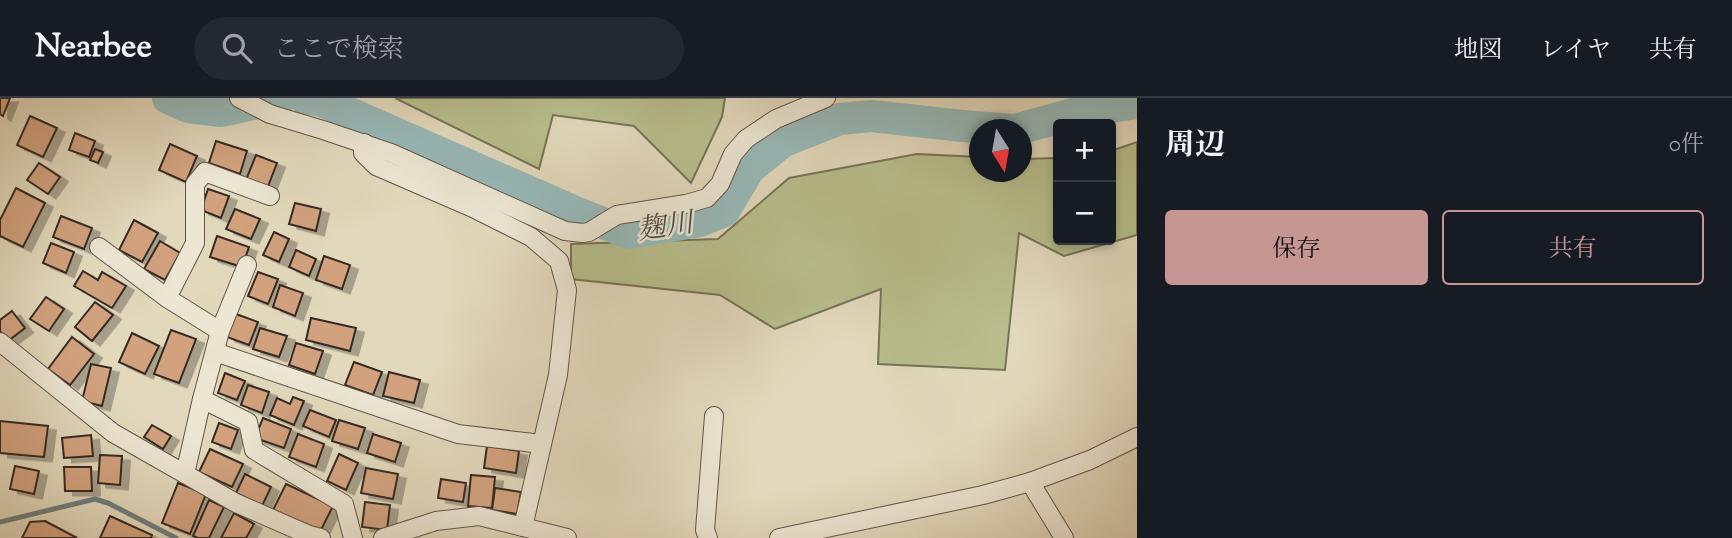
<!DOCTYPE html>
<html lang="ja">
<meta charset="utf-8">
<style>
:root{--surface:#171b24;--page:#242831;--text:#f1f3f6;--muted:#9ea1a6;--line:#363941;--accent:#c59692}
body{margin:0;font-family:"Sorts Mill Goudy","Noto Serif JP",serif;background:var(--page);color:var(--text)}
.controls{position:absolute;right:21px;top:21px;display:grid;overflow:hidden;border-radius:7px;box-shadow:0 4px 10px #0003}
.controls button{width:63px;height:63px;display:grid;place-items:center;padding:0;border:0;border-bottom:2px solid var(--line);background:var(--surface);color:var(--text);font:35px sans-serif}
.compass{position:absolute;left:969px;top:21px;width:63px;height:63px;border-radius:50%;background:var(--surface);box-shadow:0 4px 10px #0003;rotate:169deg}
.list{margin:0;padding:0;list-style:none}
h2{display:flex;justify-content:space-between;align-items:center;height:91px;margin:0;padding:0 28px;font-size:30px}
h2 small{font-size:23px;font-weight:400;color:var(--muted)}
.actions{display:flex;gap:14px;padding:21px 28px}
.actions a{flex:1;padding:16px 0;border:2px solid var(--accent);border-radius:7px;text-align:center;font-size:24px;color:var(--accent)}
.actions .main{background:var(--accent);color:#111}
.icon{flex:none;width:38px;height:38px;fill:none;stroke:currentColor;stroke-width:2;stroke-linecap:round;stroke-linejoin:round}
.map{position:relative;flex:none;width:1137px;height:440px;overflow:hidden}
header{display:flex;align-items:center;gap:42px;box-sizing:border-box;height:98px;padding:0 35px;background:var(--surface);border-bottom:2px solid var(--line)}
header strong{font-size:33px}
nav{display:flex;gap:38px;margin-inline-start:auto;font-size:24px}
.search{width:490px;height:63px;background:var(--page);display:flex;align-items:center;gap:18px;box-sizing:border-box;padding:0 24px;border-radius:38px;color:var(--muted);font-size:26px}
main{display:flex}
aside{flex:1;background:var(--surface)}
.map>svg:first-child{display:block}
.green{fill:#b8be8d;stroke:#777458;stroke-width:2}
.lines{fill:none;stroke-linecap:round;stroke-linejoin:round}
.stream{stroke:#707f7d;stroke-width:5}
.river{stroke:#97b9b8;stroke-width:32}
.building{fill:#d2a27f;stroke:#362924;stroke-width:2;filter:url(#shadow)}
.minor-casing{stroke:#61554a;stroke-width:20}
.minor{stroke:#ece6d3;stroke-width:18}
.labels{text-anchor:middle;stroke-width:5;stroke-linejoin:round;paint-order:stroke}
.water-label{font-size:28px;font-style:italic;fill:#4e4d49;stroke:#ece6d3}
</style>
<header>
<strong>Nearbee</strong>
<div class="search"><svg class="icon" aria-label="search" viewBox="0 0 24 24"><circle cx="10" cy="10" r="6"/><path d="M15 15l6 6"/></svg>ここで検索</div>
<nav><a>地図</a><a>レイヤ</a><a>共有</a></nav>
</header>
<main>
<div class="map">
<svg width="1137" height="440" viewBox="0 0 1137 440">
<defs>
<filter id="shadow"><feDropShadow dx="8" dy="4.5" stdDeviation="0" flood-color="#0004"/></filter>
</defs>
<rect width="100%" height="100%" fill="#e2d9bc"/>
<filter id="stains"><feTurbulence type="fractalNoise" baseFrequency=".00286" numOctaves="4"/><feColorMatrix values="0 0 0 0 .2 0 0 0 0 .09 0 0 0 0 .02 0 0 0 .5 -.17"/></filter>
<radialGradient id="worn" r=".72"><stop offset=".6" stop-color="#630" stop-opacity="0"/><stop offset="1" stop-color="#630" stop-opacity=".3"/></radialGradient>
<!-- green -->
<g class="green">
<polygon points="395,0 725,0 722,19 691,85 634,28 553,17 539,71"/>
<polygon points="1137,44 1137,137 1064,158 1019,135 1005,272 878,266 881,191 775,231 720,197 571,181 571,146 718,141 789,80 917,56 979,59 979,74 1021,74 1022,61 1058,60 1058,142 1111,142 1111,53"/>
</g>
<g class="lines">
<!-- stream -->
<polyline class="stream" points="0,424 95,401 108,405 176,440"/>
<!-- river -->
<g class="river">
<polyline points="168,0 188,9 221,13 281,0"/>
<polyline points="305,0 322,3 573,113 628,135 700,123 724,113 749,71 782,44 840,21 871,18 963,28 1013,32"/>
<polyline points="1014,32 1084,13 1137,5"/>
</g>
</g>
<!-- building -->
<g class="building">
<polygon points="0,0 10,0 3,18 0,16"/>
<polygon points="30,18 57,30 43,59 17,47"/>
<polygon points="75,35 95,43 89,59 69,52"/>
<polygon points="216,43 247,53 240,76 209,65"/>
<polygon points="170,46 197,58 186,84 159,72"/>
<polygon points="95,51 103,54 98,65 90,62"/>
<polygon points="256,57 277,65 267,91 246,82"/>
<polygon points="39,65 60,79 48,96 27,82"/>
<polygon points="16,90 45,105 23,149 0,138 0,122"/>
<polygon points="208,91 229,98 221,120 201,112"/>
<polygon points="295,105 321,111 316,133 289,126"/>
<polygon points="235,111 260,121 251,141 226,131"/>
<polygon points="61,118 92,130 84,151 53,139"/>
<polygon points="134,122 158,135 142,164 119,152"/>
<polygon points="274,134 289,141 279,164 263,157"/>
<polygon points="217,138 249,149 242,169 210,159"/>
<polygon points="160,143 180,155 165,182 144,171"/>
<polygon points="51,145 74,154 66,175 43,165"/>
<polygon points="296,152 316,161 309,178 289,169"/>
<polygon points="324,158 350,167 342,191 316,182"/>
<polygon points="83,173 98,182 102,174 126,188 112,210 74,188"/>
<polygon points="258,174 278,181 268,206 248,198"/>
<polygon points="280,187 303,195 295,218 273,209"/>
<polygon points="46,199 64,211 49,233 30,221"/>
<polygon points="95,204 113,217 92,243 75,229"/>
<polygon points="12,213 25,230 8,243 0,233 0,222"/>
<polygon points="236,216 258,224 249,247 227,239"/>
<polygon points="311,220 356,230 350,253 306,242"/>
<polygon points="260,230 287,238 279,259 253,251"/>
<polygon points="171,232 196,241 179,285 154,276"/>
<polygon points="132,235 159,248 145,276 119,264"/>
<polygon points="72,239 94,256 70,287 48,271"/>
<polygon points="296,245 323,253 315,276 289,267"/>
<polygon points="354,264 382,274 373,297 345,287"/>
<polygon points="91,266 111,270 102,308 82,303"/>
<polygon points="389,274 420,282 414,305 383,298"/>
<polygon points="225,275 245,283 237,302 218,295"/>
<polygon points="248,287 269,294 262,315 241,307"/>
<polygon points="293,299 304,303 294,327 270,317 277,300 290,306"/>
<polygon points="310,312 336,322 329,339 303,328"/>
<polygon points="263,320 291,331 284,350 255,340"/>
<polygon points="339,322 365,330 358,351 332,343"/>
<polygon points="0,323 48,328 44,359 0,355"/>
<polygon points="219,325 238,332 231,351 212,344"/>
<polygon points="152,327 171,338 163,351 144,339"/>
<polygon points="298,336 324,346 316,369 289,359"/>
<polygon points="373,336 401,345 395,364 367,355"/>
<polygon points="91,337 93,358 64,360 62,340"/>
<polygon points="487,348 519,353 516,375 484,370"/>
<polygon points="210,351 243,366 232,389 199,374"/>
<polygon points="339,356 358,365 346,392 327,383"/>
<polygon points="100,357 122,358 120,387 98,385"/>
<polygon points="15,368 39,373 34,396 10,391"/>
<polygon points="64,369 91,369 92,393 65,393"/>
<polygon points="366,370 398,376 393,401 361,395"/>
<polygon points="245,376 271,389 262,408 236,395"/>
<polygon points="471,377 495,379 492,410 468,408"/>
<polygon points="441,381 466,385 463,404 438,400"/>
<polygon points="178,385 206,396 190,436 162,425"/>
<polygon points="286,386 333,408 320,434 273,412"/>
<polygon points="495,390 521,394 517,416 492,412"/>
<polygon points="209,402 224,409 209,440 198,440 193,438"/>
<polygon points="365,404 390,407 387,432 362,429"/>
<polygon points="234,415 254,426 246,440 221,440"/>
<polygon points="110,418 152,437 151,440 100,440"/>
<polygon points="45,423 77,440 22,440 30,424"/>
</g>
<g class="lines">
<!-- minor casing -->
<g class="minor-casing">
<g id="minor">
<polyline points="239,0 270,16 323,32 391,55 565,133 583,135 589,134 617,117 686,106 707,100 720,86 733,56 746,41 776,21 826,0"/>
<polyline points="364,45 363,55 376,68 473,110 531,139 559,163 567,192 558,277 523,429"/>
<polyline points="99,149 167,200 220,233"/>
<polyline points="167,200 195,145 195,86 205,74 270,98"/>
<polyline points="0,244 113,335 236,405 309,437 321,440"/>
<polyline points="215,254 458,336 542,346"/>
<polyline points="202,301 248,324 254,352 344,406 353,440"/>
<polyline points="185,376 202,301 220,233 247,167"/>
<polyline points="1030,384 1064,440"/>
<polyline points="383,440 436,423 479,418 567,440"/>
<polyline points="708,440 705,432 714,318"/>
<polyline points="779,440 983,397 1030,384 1090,362 1137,339"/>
</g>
</g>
<!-- minor -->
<use href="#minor" class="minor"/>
</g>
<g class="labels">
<!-- water labels -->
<g class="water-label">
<text transform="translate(665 127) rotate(-9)" y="10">麹川</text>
</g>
</g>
<rect width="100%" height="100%" filter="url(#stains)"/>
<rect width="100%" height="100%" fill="url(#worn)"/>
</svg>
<div class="controls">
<button>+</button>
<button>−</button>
</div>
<svg class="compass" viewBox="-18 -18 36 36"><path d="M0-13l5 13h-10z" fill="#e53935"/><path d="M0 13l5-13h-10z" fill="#9ea1a6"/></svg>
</div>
<aside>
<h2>周辺<small>0件</small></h2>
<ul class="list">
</ul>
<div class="actions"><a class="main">保存</a><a>共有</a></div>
</aside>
</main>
